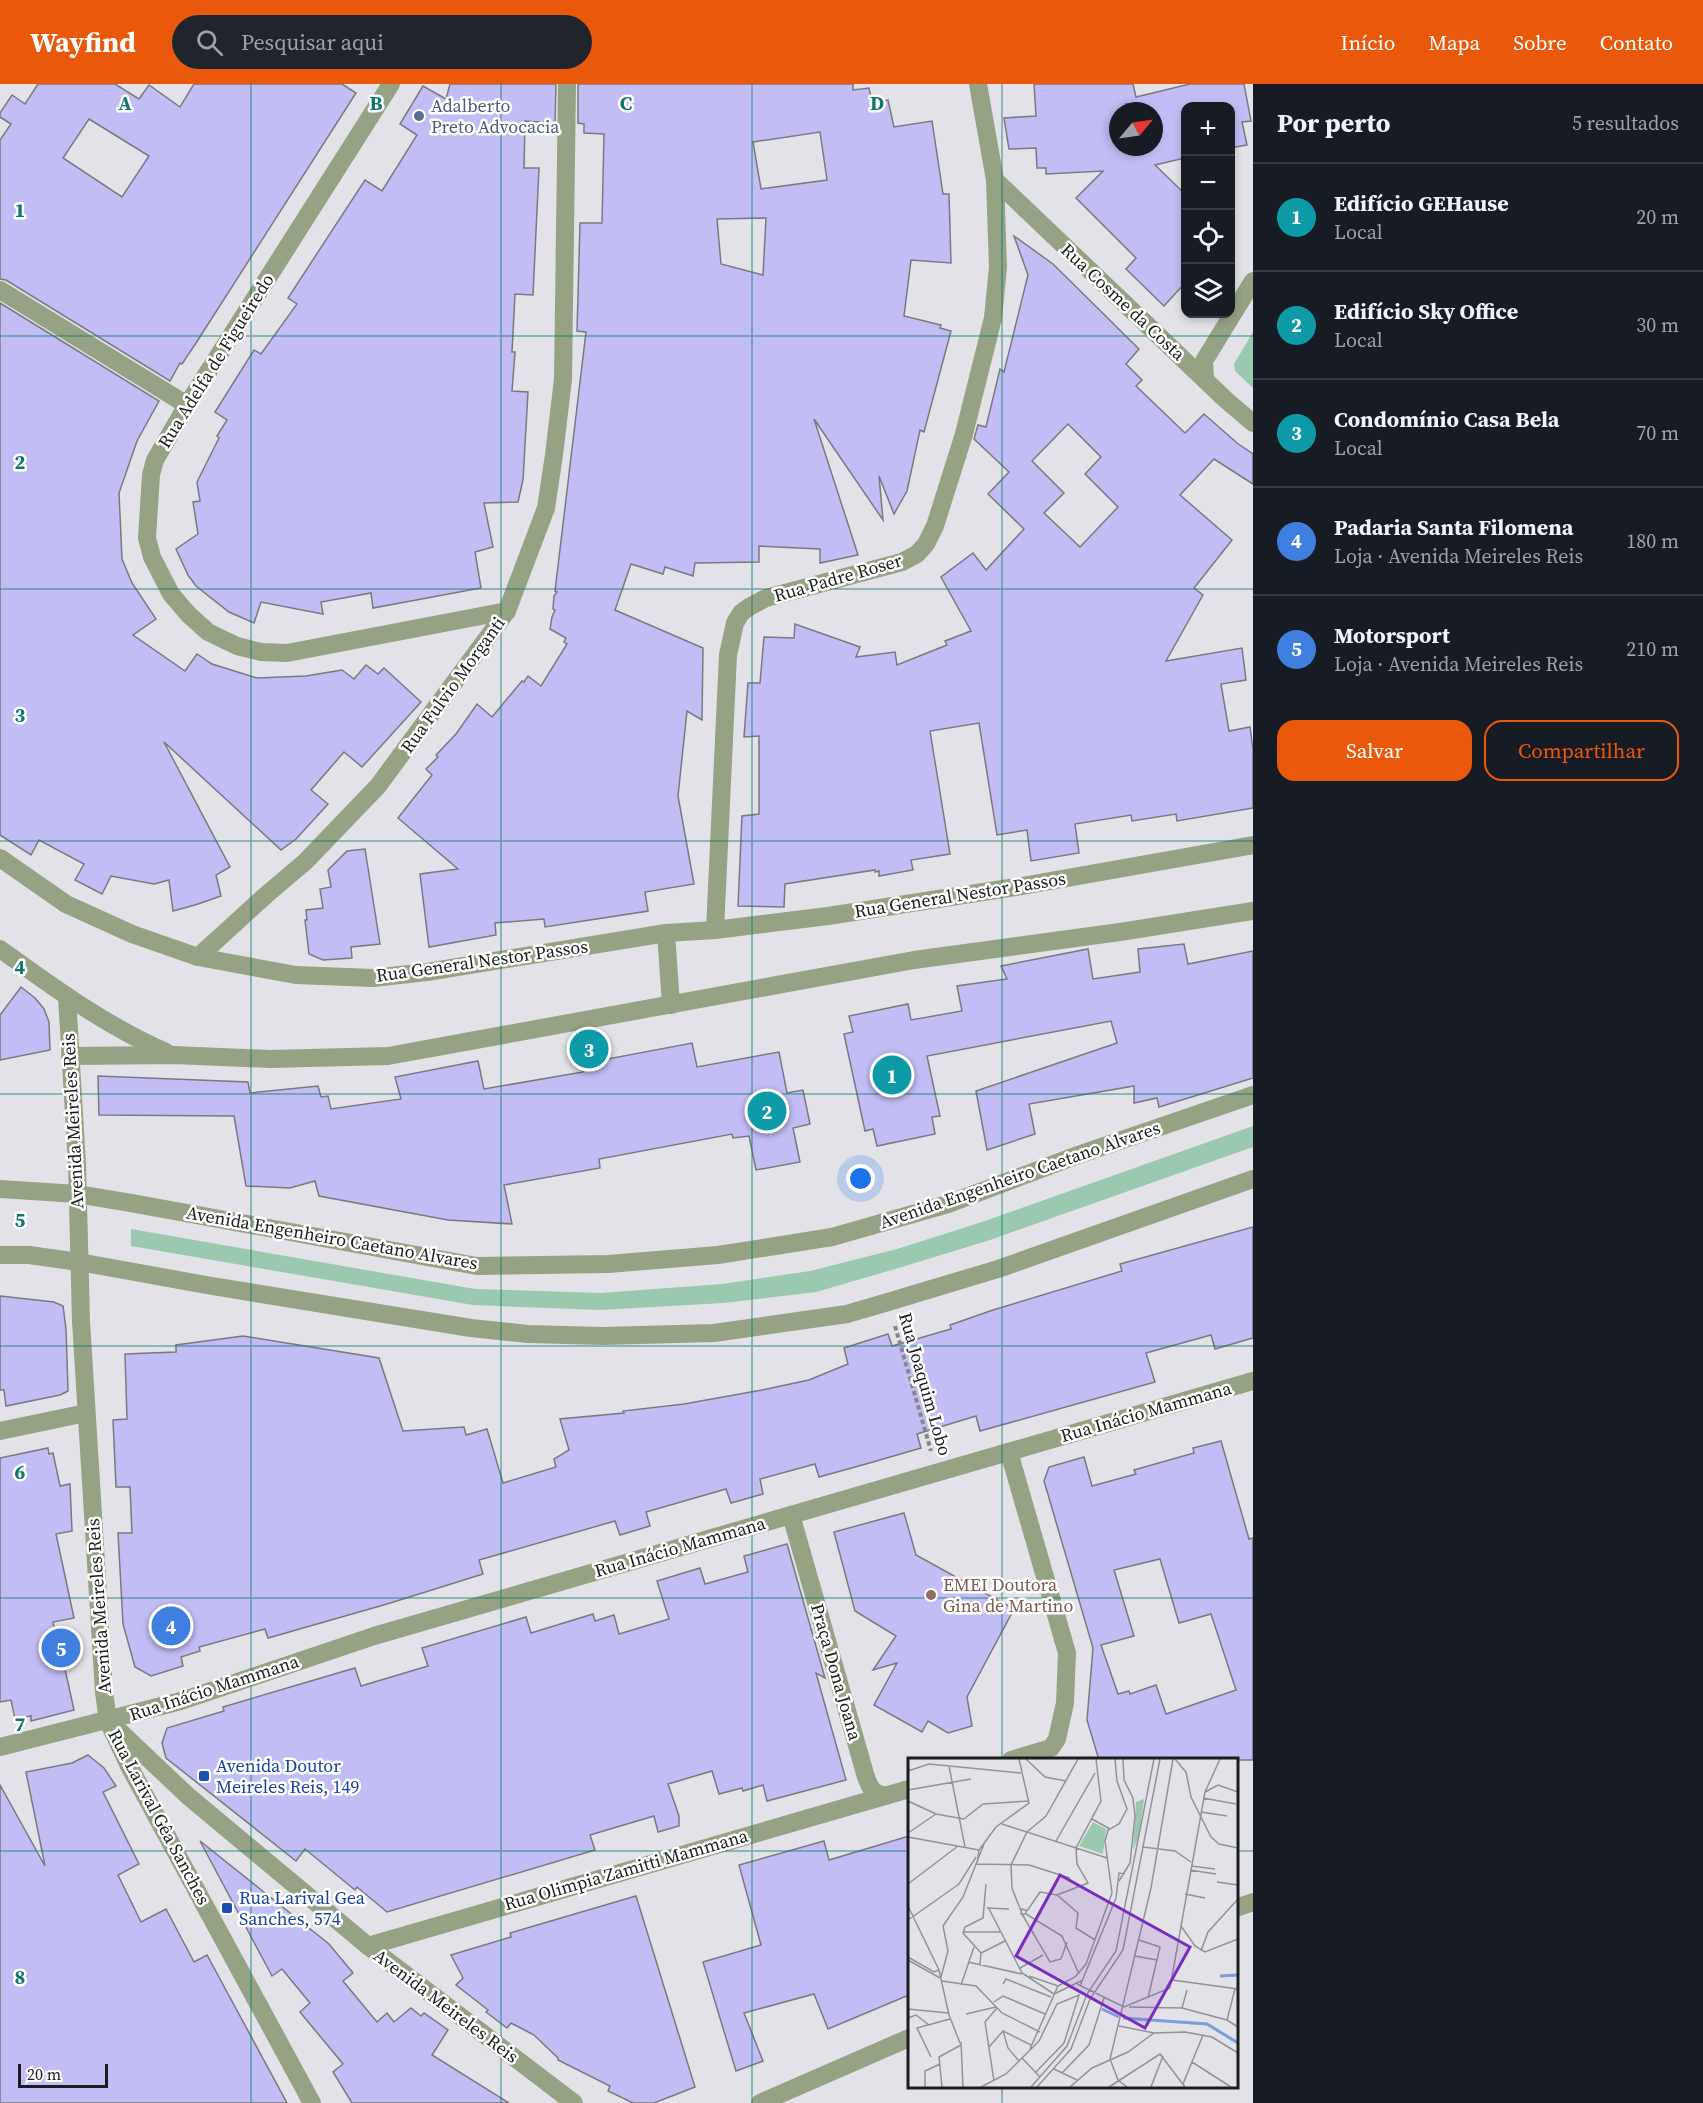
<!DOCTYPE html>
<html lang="pt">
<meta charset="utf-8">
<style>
:root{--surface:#171b24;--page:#20242c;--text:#f1f3f6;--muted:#9ea1a6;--line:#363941;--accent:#ea580c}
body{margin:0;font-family:"Source Serif 4",serif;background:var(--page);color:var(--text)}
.controls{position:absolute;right:18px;top:18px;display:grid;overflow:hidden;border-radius:12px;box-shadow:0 3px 9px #0003}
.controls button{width:54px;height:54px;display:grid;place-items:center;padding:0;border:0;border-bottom:2px solid var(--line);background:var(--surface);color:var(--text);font:30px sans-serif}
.compass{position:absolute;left:1109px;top:18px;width:54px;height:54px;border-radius:50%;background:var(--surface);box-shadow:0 3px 9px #0003;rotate:61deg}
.scale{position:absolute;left:18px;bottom:15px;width:90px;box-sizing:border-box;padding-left:6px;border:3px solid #1c1c1e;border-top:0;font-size:16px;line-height:21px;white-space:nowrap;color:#1c1c1e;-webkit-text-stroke:4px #fff;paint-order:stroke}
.you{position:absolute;left:861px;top:1095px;width:21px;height:21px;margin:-15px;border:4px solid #fff;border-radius:50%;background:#1a73e8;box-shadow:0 0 0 9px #1a73e833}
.badge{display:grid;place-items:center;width:39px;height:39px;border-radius:50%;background:var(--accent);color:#fff;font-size:20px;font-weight:700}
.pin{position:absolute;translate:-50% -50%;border:3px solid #fff;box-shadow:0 2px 6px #0006}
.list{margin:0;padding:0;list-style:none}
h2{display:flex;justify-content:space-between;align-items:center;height:78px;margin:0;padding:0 24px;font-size:26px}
h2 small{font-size:20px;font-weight:400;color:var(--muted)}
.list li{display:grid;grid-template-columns:39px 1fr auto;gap:18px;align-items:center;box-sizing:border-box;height:108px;padding:0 24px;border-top:2px solid var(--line)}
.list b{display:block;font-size:22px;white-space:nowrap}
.list p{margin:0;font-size:20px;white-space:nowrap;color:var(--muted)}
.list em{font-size:20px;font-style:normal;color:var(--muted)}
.actions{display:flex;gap:12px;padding:18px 24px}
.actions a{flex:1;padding:14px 0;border:2px solid var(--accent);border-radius:18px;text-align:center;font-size:21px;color:var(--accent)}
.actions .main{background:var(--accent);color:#fff}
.icon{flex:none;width:33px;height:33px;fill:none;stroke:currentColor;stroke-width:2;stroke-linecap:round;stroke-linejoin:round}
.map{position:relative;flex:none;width:1253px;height:2019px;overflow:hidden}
header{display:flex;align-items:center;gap:36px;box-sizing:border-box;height:84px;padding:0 30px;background:var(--accent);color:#fff}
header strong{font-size:28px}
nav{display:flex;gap:33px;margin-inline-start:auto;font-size:21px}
.search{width:420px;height:54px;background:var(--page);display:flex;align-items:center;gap:15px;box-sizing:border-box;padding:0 21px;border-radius:33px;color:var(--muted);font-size:22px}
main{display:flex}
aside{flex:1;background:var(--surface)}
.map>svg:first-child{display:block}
.green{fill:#9bc9af}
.building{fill:#c3bdf6;stroke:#7a797f;stroke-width:1.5;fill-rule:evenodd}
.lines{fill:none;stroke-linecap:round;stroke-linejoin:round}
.path{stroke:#87878b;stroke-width:4;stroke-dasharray:4.5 3;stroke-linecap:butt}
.minor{stroke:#95a284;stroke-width:18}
.grid{fill:none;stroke:#0f766e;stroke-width:1.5;stroke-opacity:0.55}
.service-dot{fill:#5c6f8a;stroke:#fff;stroke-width:2}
.education-dot{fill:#8d6e63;stroke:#fff;stroke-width:2}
.transit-dot{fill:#1a4fb4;stroke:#fff;stroke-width:2}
.labels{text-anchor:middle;stroke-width:5;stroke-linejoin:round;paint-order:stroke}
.service-label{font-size:18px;fill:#4e5e75;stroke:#fff;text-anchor:start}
.street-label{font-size:18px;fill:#1c1c1e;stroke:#fff}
.education-label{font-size:18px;fill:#785e54;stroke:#fff;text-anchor:start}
.transit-label{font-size:18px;fill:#164399;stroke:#fff;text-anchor:start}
.inset-river{fill:none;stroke:#7d9edd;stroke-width:3}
.inset-road{fill:none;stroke:#939397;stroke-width:1.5}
.view{fill:#7b2cbf;fill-opacity:0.15;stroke:#7b2cbf;stroke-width:3}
.inset-edge{fill:none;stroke:#1c1c1e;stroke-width:3}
.grid-label{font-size:20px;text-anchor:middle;font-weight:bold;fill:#0f766e;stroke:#fff;stroke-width:5;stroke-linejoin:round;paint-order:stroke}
</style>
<header>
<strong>Wayfind</strong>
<div class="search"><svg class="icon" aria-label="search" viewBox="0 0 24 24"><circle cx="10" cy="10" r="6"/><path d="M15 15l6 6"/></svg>Pesquisar aqui</div>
<nav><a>Início</a><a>Mapa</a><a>Sobre</a><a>Contato</a></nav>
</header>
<main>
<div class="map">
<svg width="1253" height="2019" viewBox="0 0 1253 2019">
<rect width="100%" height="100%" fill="#e3e2e8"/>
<!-- green -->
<g class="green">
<polygon points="1253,248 1253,304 1235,287 1234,280"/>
<polygon points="1253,1042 1253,1063 990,1156 902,1183 816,1208 724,1219 600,1226 473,1221 131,1162 131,1145 475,1205 601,1209 722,1200 810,1187 897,1165 982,1138"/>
</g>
<!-- building -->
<g class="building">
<path d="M38,0H115L139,15L149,1L180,23L194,0H342L356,9L196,259L182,280L180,279L170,297L6,196L0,195V56L11,40L0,33V29L12,11L25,20ZM89,35L149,72L122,113L63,74Z"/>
<polygon points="450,0 556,0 555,39 525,37 524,84 539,84 533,211 515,210 512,268 515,268 512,307 528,308 523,396 518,418 484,419 493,463 475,468 481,504 373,524 371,509 321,518 323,530 261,518 254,539 229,528 196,502 188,491 176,465 198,450 193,418 200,417 197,398 219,354 217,352 227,336 215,328 254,266 261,270 297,220 288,214 365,96 382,107 417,51 400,40 423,2 446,15"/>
<path d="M578,0H853V6L869,4L872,18L888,16L894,43L932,37L943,110H949L951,179L911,176L904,232L941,241L940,244L951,247L924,348L920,346L907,407L894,430L879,392L883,436L814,335L858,471L820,479V465L759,462V478L695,479L693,492L665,483L663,490L631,480L615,526L703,564L702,636L687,627L678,712L694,800L645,808L648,827L545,843L544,835L495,839L496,851L429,863L420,790L458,785L398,734L432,691L426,685L438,673L436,671L456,650L477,620L492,633L522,597L524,598L528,592L541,602L567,560L564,558L566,554L550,545L552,533L555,526L553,525L554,512L557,508L555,507L586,248L577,247L580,139H602L604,50L584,49V40L578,39ZM820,48L827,96L761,105L753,58ZM766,134L763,191L721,180L717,135Z"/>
<path d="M1034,0H1133L1136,13L1190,0H1244L1251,37L1242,38L1247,61L1230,64V22H1185V74L1155,81L1185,110V199L1164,222L1126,185L1136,174L1076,114L1103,87L1046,90V84H1037L1036,64L1009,65L1004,34L1036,32ZM1118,27H1154V63H1118Z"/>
<path d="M1014,152L1053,180L1139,265L1126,280L1142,296L1136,302L1185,349L1204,330L1237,359L1253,370V400L1214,375L1180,411L1232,456L1194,504L1203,511L1166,577L1242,564L1246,596L1221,600L1229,647L1250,643L1253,666V724L1177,737L1176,730L1132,737L1131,731L1075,740L1079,769L1031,777L1027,746L997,751L979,639L930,647L950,770L911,776L913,786L879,792V787L875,788V786L785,800L784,823L738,822L742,732L759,730V652L744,653L748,599H760L764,553L794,554L795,540L860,563L856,573L895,568L897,581L947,561L945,557L971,547L941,493L973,469L986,486L1024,445L988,410L1009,388L974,355L978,341L986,343L1000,285L1004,288L1028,191ZM1068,340L1101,373L1085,390L1118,423L1080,463L1044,429L1064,409L1032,377Z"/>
<polygon points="0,219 159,317 137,357 119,409 122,475 132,499 156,535 133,551 185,587 197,570 212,580 257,594 306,592 342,586 354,595 366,581 378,590 384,584 421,618 362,683 344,668 311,706 328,720 296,755 281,766 164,658 230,783 216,791 221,812 195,821 173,827 169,796 154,800 111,792 102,810 75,796 84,780 39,756 31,771 0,751"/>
<polygon points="365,765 380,860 351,863 352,874 323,876 309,870 305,836 307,836 306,826 323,824 320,805 331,803 328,786 347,767"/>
<polygon points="1184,860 1188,880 1253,867 1253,994 1159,1023 1157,1014 1134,1019 1134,1002 1029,1020 1035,1050 987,1066 976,1007 1117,959 1111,937 927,972 940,1032 932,1033 935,1050 877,1062 873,1045 865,1047 844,950 853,948 849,932 908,920 911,936 962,927 957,902 1007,895 1001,882 1088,865 1093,895 1140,888 1138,865"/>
<polygon points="21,903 35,914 44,925 49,938 50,966 0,976 0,931"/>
<polygon points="692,959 697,983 779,968 787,1009 803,1006 810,1040 793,1044 800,1078 756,1086 749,1052 733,1054 732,1050 599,1075 600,1084 504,1101 512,1140 448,1136 319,1112 315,1097 290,1104 246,1102 234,1032 99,1031 98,992 248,998 250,1009 318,1002 321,1013 328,1012 331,1025 401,1015 395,993 478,977 484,1005 583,988 581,980"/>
<polygon points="1253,1143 1253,1254 1215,1265 1211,1251 1146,1269 1155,1298 980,1347 976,1332 917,1350 921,1364 873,1378 819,1393 815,1380 760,1395 763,1410 731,1419 726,1405 646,1428 650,1442 620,1451 615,1437 479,1476 483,1490 387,1520 268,1554 265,1545 199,1563 200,1567 181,1573 183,1582 151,1592 135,1583 123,1540 118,1449 132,1449 130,1403 116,1403 113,1336 127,1335 125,1270 176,1268 176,1261 243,1252 379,1274 403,1347 464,1343 466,1351 487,1345 503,1399 556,1383 554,1375 569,1366 560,1335 624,1329 623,1327 684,1320 762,1306 809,1296 848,1280 844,1264 888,1250 892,1262 951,1245 950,1241 993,1226 1122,1187 1120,1180"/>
<polygon points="0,1212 54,1218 63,1222 66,1245 68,1307 60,1311 6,1322 4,1306 0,1306"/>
<path d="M1221,1357L1249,1455L1253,1454V1676H1099L1087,1636L1093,1564L1044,1397L1049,1383L1084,1373L1092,1402L1136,1390L1134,1386L1194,1369L1193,1364ZM1160,1475L1179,1539L1211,1530L1236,1606L1166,1630L1156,1601L1130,1610L1129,1607L1118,1610L1101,1561L1134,1552L1114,1486Z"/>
<polygon points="48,1364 49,1370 53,1369 60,1402 70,1400 72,1447 56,1450 74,1534 53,1538 63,1585 65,1585 74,1626 31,1637 31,1632 15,1635 11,1616 0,1618 0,1374"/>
<polygon points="904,1429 916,1471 1014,1525 967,1613 972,1642 948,1649 928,1637 922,1648 874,1621 897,1579 873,1586 896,1552 855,1527 834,1448"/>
<polygon points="787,1460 825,1594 816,1589 846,1696 767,1717 763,1701 743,1707 742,1704 719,1710 712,1687 668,1700 679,1732 679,1742 658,1748 654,1732 590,1751 595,1766 387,1828 357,1803 355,1806 305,1765 296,1777 166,1674 162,1659 167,1644 224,1627 223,1623 355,1584 361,1602 428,1582 422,1564 526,1533 531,1549 593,1530 595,1537 614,1531 619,1550 669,1535 657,1497 700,1484 705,1500 748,1488 744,1472"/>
<polygon points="88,1671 104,1684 116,1702 103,1708 139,1780 118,1791 141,1838 166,1825 194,1878 207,1871 287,2019 0,2019 0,1701 45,1782 26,1688 72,1679"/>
<polygon points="909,1752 909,1911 828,1945 814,1910 744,1929 763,1977 736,1987 703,1878 761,1861 739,1781 824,1757 829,1776"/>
<polygon points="200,1757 329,1860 353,1889 343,1897 377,1938 387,1929 394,1938 411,1924 421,1932 424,1929 448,1946 432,1971 509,2019 352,2019 333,1988 343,1980 300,1928 310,1919 282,1885 272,1892"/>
<polygon points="636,1812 695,2003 654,2019 633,2019 608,2007 610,2002 558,1976 558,1974 534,1951 511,1939 507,1944 486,1928 488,1926 456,1901 463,1894 451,1871 511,1853 510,1849"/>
</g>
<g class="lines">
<!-- path -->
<polyline class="path" points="895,1242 931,1367"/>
<!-- minor -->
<g class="minor">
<polyline points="391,0 187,321 155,376 151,391 147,454 152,473 171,510 188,530 208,548 237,562 261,568 287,569 507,527"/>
<polyline points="995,96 1226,316 1253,339"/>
<polyline points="0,206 187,321"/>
<polyline points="1205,295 1204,277 1253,197"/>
<polyline points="0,774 66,820 132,850 198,873 296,891 373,894 427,888 666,849 715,846 828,832 1022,802 1253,761"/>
<polyline points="715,846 728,571 735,539 741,529 749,523 766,514 902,478 917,470 926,460 935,442 964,350 993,234 998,183 995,96 978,0"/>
<polyline points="666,849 671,921"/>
<path d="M0,865C53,903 106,942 166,968"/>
<polyline points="198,873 266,811 305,778 378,702 507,527 546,424 554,371 563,295 567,0"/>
<polyline points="67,913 77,1080 81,1237 104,1608 108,1637 129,1682 312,2019"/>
<polyline points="70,972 174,971 270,975 388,972 914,876 1120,848 1253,827"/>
<polyline points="0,1105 77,1110 131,1119 477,1182 608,1180 718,1171 832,1153 948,1120 1078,1071 1253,1011"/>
<polyline points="0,1171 29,1171 79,1178 206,1201 471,1244 528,1250 603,1252 714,1249 847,1230 888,1218 998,1185 1253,1095"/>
<polyline points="0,1347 86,1329"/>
<polyline points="1009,1368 1067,1569 1065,1619 1057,1655 1051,1664 1011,1676"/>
<path d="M791,1431L866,1693C870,1704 873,1710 886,1712"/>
<polyline points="114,1642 188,1712 368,1862 574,2019"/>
<polyline points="0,1663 181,1617 374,1552 1253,1297"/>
<polyline points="1236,1824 1253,1818"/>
<polyline points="368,1862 909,1705"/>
<polyline points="760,2019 909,1954"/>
</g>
</g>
<!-- grid -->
<path class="grid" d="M251,0V2019M501,0V2019M752,0V2019M1002,0V1676M0,252H1253M0,505H1253M0,757H1253M0,1010H1253M0,1262H1253M0,1514H1253M0,1767H909M1236,1767H1253M1002,2002V2019"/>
<!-- markers -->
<circle class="service-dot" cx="419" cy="32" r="6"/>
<circle class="education-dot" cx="931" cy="1511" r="6"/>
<g class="transit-dot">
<rect x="198" y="1686" width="12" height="12" rx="3"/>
<rect x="221" y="1818" width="12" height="12" rx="3"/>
</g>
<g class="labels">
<!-- service labels -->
<g class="service-label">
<text x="431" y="28">Adalberto<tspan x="431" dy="21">Preto Advocacia</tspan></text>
</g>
<!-- street labels -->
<g class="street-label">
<text transform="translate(1123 218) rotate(43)" y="6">Rua Cosme da Costa</text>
<text transform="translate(216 277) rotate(-58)" y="6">Rua Adelfa de Figueiredo</text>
<text transform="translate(838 494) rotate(-16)" y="6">Rua Padre Roser</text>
<text transform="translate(453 601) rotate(-54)" y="6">Rua Fulvio Morganti</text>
<text transform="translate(960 811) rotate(-9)" y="6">Rua General Nestor Passos</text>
<text transform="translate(482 877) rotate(-8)" y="6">Rua General Nestor Passos</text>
<text transform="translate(73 1037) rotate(-93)" y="6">Avenida Meireles Reis</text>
<text transform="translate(1020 1091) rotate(-19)" y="6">Avenida Engenheiro Caetano Alvares</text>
<text transform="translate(332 1154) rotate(10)" y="6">Avenida Engenheiro Caetano Alvares</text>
<text transform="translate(925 1300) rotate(74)" y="6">Rua Joaquim Lobo</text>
<text transform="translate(1146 1328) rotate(-16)" y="6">Rua Inácio Mammana</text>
<text transform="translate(680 1463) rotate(-16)" y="6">Rua Inácio Mammana</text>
<text transform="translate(99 1522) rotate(-94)" y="6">Avenida Meireles Reis</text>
<text transform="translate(836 1588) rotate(74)" y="6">Praça Dona Joana</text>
<text transform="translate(214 1604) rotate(-18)" y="6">Rua Inácio Mammana</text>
<text transform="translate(159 1733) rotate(62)" y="6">Rua Larival Gêa Sanches</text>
<text transform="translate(626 1786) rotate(-16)" y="6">Rua Olimpia Zamitti Mammana</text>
<text transform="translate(446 1922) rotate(37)" y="6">Avenida Meireles Reis</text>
</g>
<!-- education labels -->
<g class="education-label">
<text x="943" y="1507">EMEI Doutora<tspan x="943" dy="21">Gina de Martino</tspan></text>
</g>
<!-- transit labels -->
<g class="transit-label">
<text x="216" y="1688">Avenida Doutor<tspan x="216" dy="21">Meireles Reis, 149</tspan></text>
<text x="239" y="1820">Rua Larival Gea<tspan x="239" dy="21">Sanches, 574</tspan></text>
</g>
</g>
<!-- overview -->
<g transform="translate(908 1674)">
<rect width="330" height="330" fill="#e3e2e8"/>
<path d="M236,41L231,77L225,92L228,44ZM185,64L198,71L195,96L171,88Z" fill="#9bc9af"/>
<path class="inset-river" d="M312,218L330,217M194,251L211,259M215,260L299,266L330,285"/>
<path class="inset-road" d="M118,1L137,19L158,23M267,1L278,14L283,39L303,79L311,86L330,90M41,8L57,89M0,13L21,6L113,15M0,32L63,21M297,34L312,1M295,40L328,46M0,43L28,56L56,61L75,46L121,43M293,54L319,58M184,61L202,71M94,66L199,100M0,75L28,56M0,79L71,92M148,83L187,15M235,89L267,93L283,104M69,105L71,92L88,69L121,45L111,1M68,106L121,107L162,120M283,108L307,111M282,112L308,116M211,123L222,105L227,58L225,40L216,22L215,1M309,124L330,127M0,126L50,88M277,136L297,140M149,137L180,125L169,106L168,90L193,43L188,1M0,148L31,212L41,257L52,285M80,149L114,215L146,236M79,150L101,151M114,151L118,152V156H113ZM113,153L104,130L103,107L119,74L138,58L170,1M119,153L132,134L149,137L170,155L168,170L187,182M114,156L142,204L153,201L159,184M118,156L154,178L171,216M0,162L51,126L68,99M273,168L287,188L297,194L330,181M55,174H92M231,182L252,189L240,240M293,193L300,174L330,141M73,195L97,183M227,198L249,202M0,199L26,214L31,212M0,202L32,220M60,204L114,216M72,207L73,195L55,175L57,169L75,160L78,126M112,210L135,197M121,218L150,228M33,219L40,193L35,168L55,139L76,86M264,222L330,231M34,223L68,228L94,255L132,274M95,226L98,221L143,239M169,226L216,249L262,230L297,34L310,27L330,34M53,227L66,189M150,228L167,219L178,206L204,135L197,83L200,72L211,66L219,51L209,23L207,1M172,228L208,140L211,115L217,116M146,236L175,222M86,244L95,238L137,256M221,249L274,250L319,262L330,269M274,250L279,232M0,251L40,255M58,256L88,249M0,260L8,257L21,267M319,262L327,231M211,268L246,275M95,273L123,287M53,284L55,329M81,289L95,273L100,290L111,303M122,291L150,228M23,299L9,270L42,261M114,300L132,319M202,301L243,130L265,1M202,301L210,322L219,329M284,304L323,329M146,311L169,322M154,315L181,287L196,240M86,323L77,264L89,250M275,326L295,277M17,329V313L32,306M34,329L31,299L53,287M73,329L98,316L131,283L149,246L171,237L156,285L127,315M123,329L159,288L179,236L208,193L246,1M129,329L163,291L182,241L215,192L252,1M162,329L184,310L220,294L246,275L277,274L304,279L330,295M201,329L252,296L277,329M243,329L255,298"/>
<path class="view" d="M152,117L282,189L237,270L108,198Z"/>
<rect width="330" height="330" class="inset-edge"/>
</g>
<g class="grid-label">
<text x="125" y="26">A</text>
<text x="376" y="26">B</text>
<text x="626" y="26">C</text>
<text x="877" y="26">D</text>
<text x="20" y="133">1</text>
<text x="20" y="385">2</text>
<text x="20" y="638">3</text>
<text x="20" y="890">4</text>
<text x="20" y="1143">5</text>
<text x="20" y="1395">6</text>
<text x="20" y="1647">7</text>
<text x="20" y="1900">8</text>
</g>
</svg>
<div class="controls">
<button>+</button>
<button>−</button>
<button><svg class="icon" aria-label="locate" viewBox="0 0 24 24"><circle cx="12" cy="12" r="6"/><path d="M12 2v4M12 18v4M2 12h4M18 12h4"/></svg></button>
<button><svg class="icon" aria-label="layers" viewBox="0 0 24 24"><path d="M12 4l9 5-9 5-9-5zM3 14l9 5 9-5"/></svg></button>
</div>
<svg class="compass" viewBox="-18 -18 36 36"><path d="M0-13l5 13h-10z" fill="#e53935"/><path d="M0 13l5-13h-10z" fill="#9ea1a6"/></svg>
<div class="scale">20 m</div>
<div class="you"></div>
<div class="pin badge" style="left:892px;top:991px;background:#0f9aa8">1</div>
<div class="pin badge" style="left:767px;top:1027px;background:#0f9aa8">2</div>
<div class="pin badge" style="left:589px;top:965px;background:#0f9aa8">3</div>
<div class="pin badge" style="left:171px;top:1542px;background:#3f7fe0">4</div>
<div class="pin badge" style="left:61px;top:1564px;background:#3f7fe0">5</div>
</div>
<aside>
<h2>Por perto<small>5 resultados</small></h2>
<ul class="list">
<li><span class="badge" style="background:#0f9aa8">1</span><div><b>Edifício GEHause</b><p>Local</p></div><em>20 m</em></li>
<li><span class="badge" style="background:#0f9aa8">2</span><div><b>Edifício Sky Office</b><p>Local</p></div><em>30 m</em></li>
<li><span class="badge" style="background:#0f9aa8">3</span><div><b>Condomínio Casa Bela</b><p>Local</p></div><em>70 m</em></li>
<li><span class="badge" style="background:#3f7fe0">4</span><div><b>Padaria Santa Filomena</b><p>Loja · Avenida Meireles Reis</p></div><em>180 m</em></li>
<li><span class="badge" style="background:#3f7fe0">5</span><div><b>Motorsport</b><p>Loja · Avenida Meireles Reis</p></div><em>210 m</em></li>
</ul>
<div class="actions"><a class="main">Salvar</a><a>Compartilhar</a></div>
</aside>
</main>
